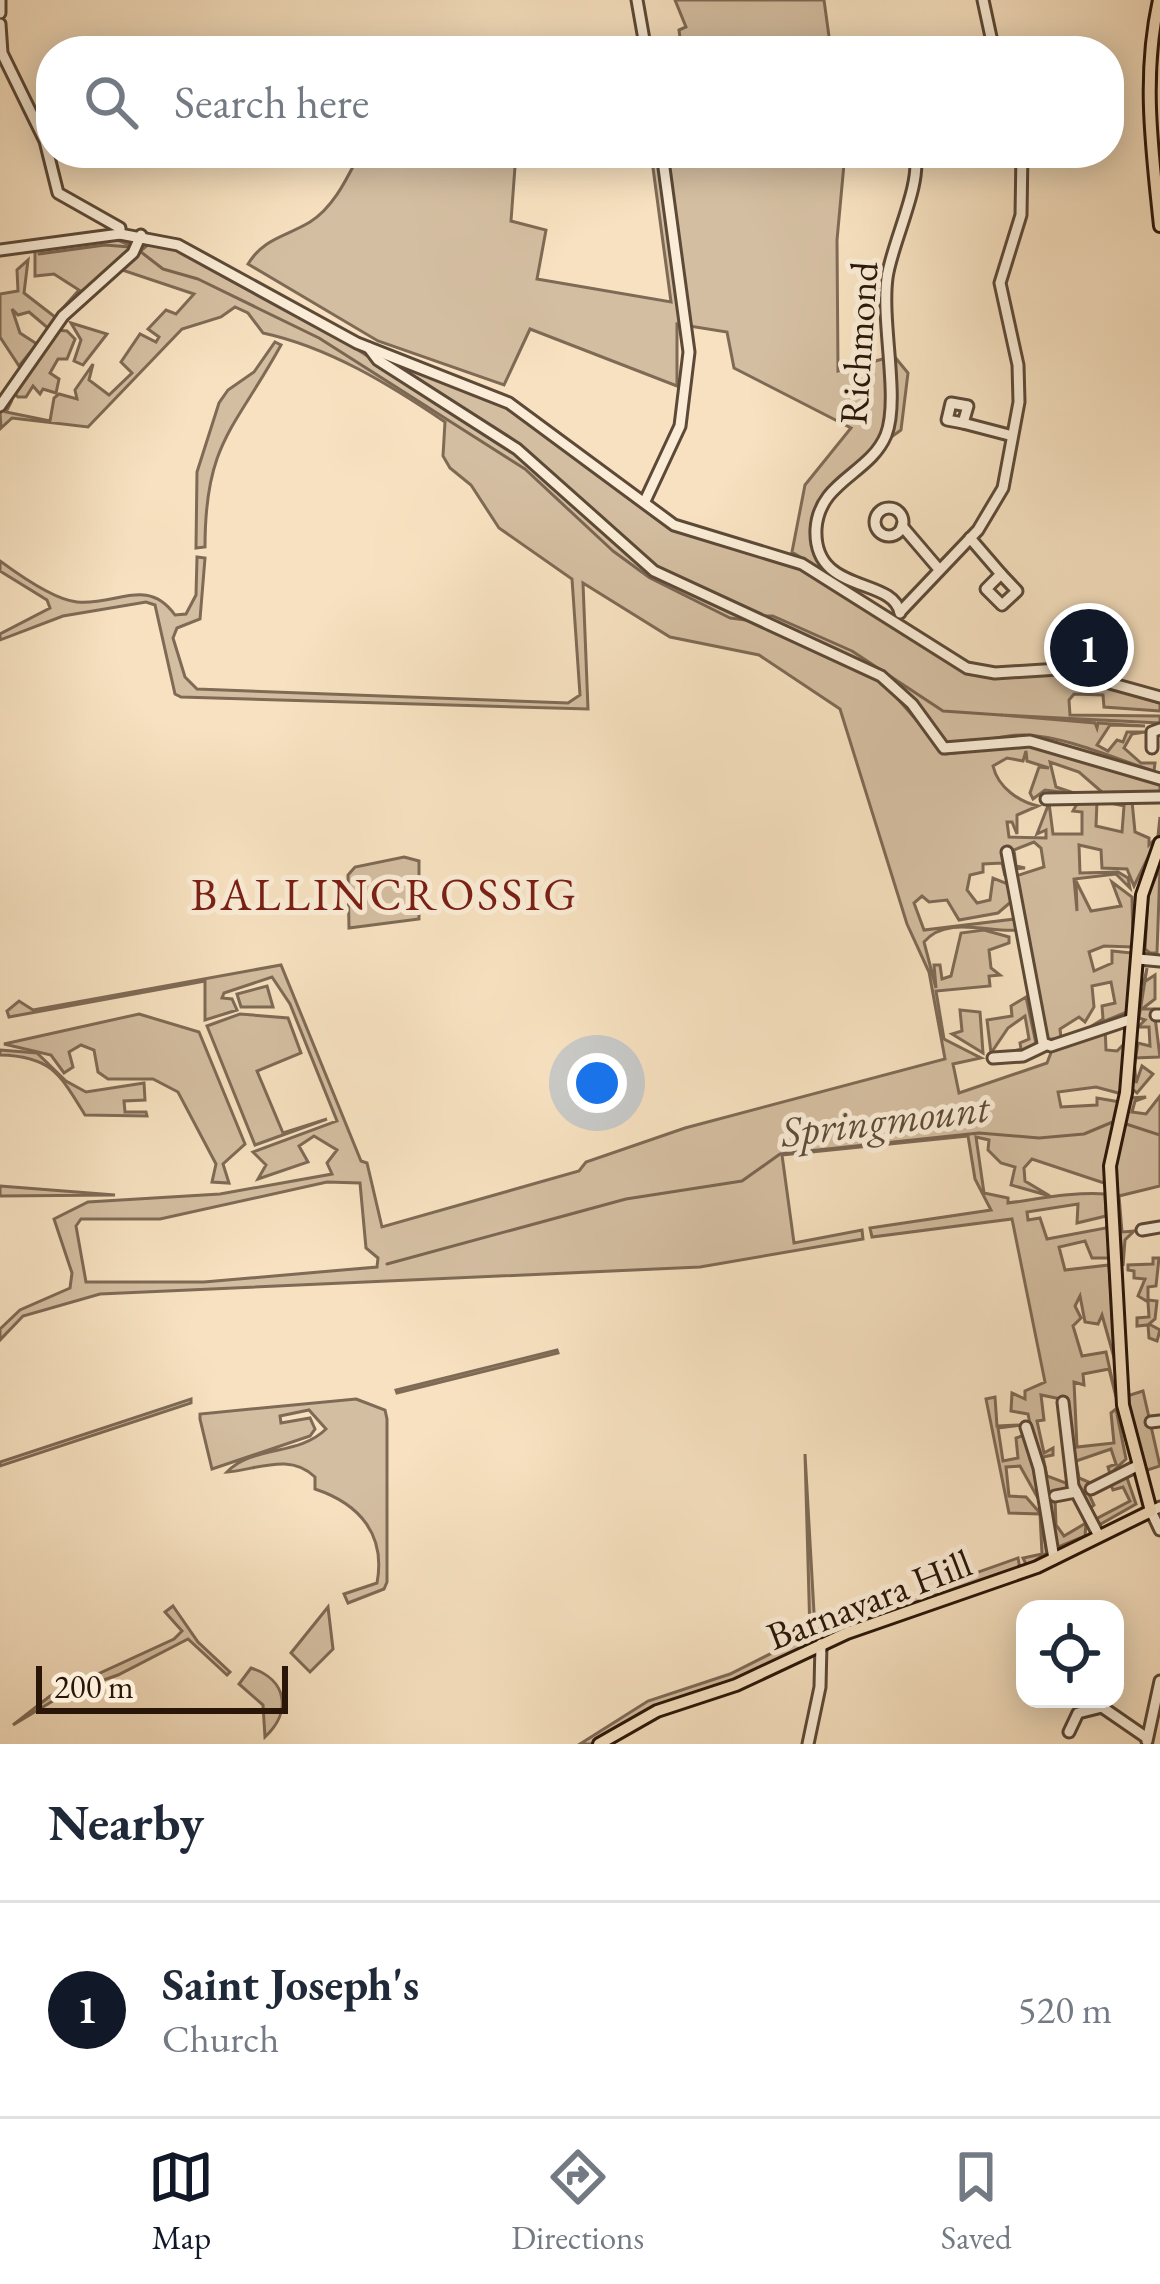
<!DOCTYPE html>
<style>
:root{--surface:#fff;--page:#f2f2f3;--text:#1f2937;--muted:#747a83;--line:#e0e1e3;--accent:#111827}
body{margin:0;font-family:"EB Garamond",serif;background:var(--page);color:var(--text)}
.controls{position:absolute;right:36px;bottom:36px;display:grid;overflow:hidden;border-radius:24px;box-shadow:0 6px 30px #0003}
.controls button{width:108px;height:108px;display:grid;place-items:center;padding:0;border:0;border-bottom:3px solid var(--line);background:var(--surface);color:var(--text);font:60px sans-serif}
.scale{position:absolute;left:36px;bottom:30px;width:252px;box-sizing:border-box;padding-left:12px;border:6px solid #291609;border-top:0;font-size:33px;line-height:42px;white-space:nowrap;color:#291609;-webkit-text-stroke:9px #faecd6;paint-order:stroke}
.you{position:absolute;left:597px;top:1083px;width:42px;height:42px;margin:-30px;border:9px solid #fff;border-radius:50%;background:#1a73e8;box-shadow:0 0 0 18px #1a73e833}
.badge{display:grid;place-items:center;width:78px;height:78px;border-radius:50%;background:var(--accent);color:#fff;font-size:39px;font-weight:700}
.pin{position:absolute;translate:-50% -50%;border:6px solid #fff;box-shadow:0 3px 12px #0006}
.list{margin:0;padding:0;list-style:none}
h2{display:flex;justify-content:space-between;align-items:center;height:156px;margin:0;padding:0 48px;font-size:51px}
h2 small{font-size:39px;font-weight:400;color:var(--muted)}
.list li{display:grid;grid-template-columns:78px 1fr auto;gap:36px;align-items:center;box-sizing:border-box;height:216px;padding:0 48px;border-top:3px solid var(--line)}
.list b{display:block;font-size:45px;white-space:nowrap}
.list p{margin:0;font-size:39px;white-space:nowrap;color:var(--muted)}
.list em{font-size:39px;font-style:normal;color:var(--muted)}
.icon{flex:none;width:66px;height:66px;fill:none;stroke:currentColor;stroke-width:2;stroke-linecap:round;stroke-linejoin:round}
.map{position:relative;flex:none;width:1160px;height:1744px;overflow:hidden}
.search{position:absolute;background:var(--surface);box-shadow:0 6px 30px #0003;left:36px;right:36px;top:36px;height:132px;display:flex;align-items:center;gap:30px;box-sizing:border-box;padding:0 42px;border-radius:48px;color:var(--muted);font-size:45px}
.sheet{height:372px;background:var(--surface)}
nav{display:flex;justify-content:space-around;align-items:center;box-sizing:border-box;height:168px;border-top:3px solid var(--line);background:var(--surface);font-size:33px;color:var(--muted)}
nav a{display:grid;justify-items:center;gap:6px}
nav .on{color:var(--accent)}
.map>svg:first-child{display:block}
.green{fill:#d4bea1;stroke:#7e6a55;stroke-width:3;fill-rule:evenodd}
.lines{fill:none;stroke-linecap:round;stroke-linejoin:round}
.stream{stroke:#7b6652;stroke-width:3}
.minor-casing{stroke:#5c4937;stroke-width:15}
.major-casing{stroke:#291609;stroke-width:16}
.minor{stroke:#faecd6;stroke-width:9}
.major{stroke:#f7e1c0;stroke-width:10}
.labels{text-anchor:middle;stroke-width:10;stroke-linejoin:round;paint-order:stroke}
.street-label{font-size:39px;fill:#291609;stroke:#faecd6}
.water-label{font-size:42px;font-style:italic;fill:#5f4c39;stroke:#faecd6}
.quarter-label{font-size:45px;letter-spacing:3px;fill:#7a1f14;stroke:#faecd6}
</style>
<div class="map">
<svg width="1160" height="1744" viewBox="0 0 1160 1744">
<rect width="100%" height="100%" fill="#f7e1c0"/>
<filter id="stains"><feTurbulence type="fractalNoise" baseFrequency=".00167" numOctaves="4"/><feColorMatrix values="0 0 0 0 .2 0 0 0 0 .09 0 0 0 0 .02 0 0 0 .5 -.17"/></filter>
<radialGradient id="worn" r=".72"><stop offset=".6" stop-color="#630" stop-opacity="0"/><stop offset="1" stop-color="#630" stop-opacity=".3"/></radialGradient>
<!-- green -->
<g class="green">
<polygon points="675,0 824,0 831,51 707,51 706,41 681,46 679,30 686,27"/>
<path d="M360,153H516L511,221L546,230L537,279L671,302L651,153H845L837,240L838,371L894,356L908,373L901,430C849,468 797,501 824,572L792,552L805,485L851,428L734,368L727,332L677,324V386L530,329L504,385L378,341L248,264C264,238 285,237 310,222C334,207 347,178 360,153Z"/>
<polygon points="113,238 132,246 49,329 29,312 18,315 12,309 20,333 37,344 19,366 0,337 0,294 18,291 17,270 28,260 24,293 55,317 79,290 54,274 35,276 35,250"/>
<path d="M150,243L177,247L322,327L518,452L652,573L883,682L946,754L1028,744L1160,782V793H1103L1079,772L1050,762L1056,787L1077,794L1045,790L1033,799L1030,793L1039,767L1049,768L1027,761L1026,751L1023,761L1007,758L993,766C998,788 1020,802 1038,806L1017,815V834L1012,822H1007L1009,837L1046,838V830L1037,834L1049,803L1053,834H1082V812L1073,811L1078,802L1097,801L1096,826L1122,832L1124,806L1102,801H1132L1135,832L1149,838V845L1158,836L1160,817V833L1134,886L1127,869L1102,868L1101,850L1079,845L1080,873L1118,872L1128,878L1130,888L1116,874L1074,879L1077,911L1076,881L1091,911L1121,906L1112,882L1132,897L1133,947L1104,946L1089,952L1094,971L1112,963V951L1132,953L1127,1012L1090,1027L1103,1019L1102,1006L1115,1003L1111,982L1092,986L1094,1007L1085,1022L1079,1017L1060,1029L1061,1038L1045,1040L1013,877L1044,867L1041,848L1034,842L1014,850L1016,866L1025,868L1013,869L1008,847L1004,849L1005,876L1002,863L983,864V872L970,875L967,890L977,903L990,900L993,878L1008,884L1012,901L998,913L959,920L947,900L929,902L922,896L914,903L924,930L1015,919L1017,930C990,933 946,915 924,942L936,988L934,965H940L942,979L951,976L961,933L984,930L1009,937V943L989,950L991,968L1000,975L989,976L990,986L936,991L944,1039L981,1058L953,1064L959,1093L1047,1063L1052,1050L1105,1026L1106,1050L1117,1051L1124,1044L1128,1024L1122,1094L1096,1087L1058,1092L1061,1107L1097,1105V1098L1120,1102L1104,1183L1032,1159L1024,1168L1025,1181L1050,1196L1011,1185L1015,1167L1001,1163L988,1150L989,1140L976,1137L984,1193L1008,1198V1203C1032,1200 1078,1191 1105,1194L1106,1216L1077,1223L1078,1204L1027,1212L1028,1220L1040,1218L1047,1239L1106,1228L1109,1222V1258H1092L1085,1241L1059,1247L1065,1270L1109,1265L1115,1361L1102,1315L1098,1324L1085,1322L1080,1296L1075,1306L1081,1318L1073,1326L1082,1356L1106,1352L1116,1397L1109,1369L1083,1374L1084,1385L1074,1382L1077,1447L1114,1443L1111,1413L1116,1409L1126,1459L1110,1474L1108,1467L1116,1464L1111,1449L1076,1461L1079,1478L1093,1484L1086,1488L1094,1505L1090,1508L1076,1483L1066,1400L1041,1395L1044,1420L1037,1421L1044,1453L1053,1448V1455L1043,1457L1047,1476L1066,1483L1067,1490L1055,1499L1056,1525L1064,1536L1086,1523L1085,1536L1056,1548L1028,1414L1011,1411L1012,1393L1025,1399V1391L1045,1382L1012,1219L872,1237L870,1228L991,1210L975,1179L968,1136L782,1155L794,1243L862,1230L863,1239L700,1267L100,1294L23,1316L0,1340V1329L20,1310L70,1288L72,1273L54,1219L88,1202L220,1194L332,1174L327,1163L337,1150L314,1136L299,1146L308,1162L258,1179L266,1165L253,1152L337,1121L290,1004L272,977L224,993L222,998L232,999L237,1010L205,1020V981L9,1017L7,1011L19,1001L33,1010L281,965L361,1161L367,1163L382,1227L579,1171L586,1162L685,1128L945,1059L929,972L907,924L840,709L759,655L670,637L583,583L588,709L181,697L175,694L155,605L146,602L63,616L0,640V634L50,608L47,600L0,571V561C19,575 54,600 77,602C116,606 147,576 175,615L186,614L196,595L197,557L205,558L200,619L177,628L173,638L185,677L197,689L568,703L580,695L572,579L499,528L471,485L450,468L443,456L445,422C389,384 328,347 263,333L248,313L235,307L221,317L182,329L88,427L12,418L1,428L0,412L12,400L6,412L50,421L54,398L59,394L77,399L75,390L93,364L89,380L109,395L132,373L121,362L140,334L156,342L159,337L148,329L166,310L176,314L194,294L119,269ZM327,1182L360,1183L366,1248L378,1258L377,1267L204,1282H86L76,1226L81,1219H160Z"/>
<polygon points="71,323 107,334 83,365 74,361 81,340"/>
<polygon points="56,330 67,331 75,339 67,359 58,359 50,373 59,379 56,393 43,389 40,394 33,386 26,397 18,397 14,393"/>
<path d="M275,342L281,345C235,429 205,442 205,547L196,548L197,472L219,403L228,390L254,372Z"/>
<path d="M382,355L508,406L673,527L812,572L972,674L1059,673L1160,703V711L1104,707L1103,695L1074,694L1069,700L1070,715L1160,716V723L1001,715L1095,723L1097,728L1098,723L1145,726L1110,725L1097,745L1108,751L1117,740L1123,742L1127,732H1145L1132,734L1124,748L1141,763H1155L1154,771C1115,759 1068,737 1026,735C998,733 967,750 942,741L916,702L885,674L656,567L520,446Z"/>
<polygon points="404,857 419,861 419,919 349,928 348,875 355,867"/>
<polygon points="1160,867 1157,953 1150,953 1145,949 1148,895"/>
<polygon points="1147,968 1144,982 1155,975 1155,999 1142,1009 1154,1009 1160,1057 1134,1058 1136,1083 1142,1066 1153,1074 1137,1093 1131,1088 1138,1043 1150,1046 1149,1027 1138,1027 1145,1020 1139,1018"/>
<polygon points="267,986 273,1007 241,1007 237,994"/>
<polygon points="1026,997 1037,1048 998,1056 1021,1049 1020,1043 1029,1039 1025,1016 1008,1028 991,1053 987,1020 1012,1016 1011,1006"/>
<polygon points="960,1010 980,1012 983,1053 952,1034 962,1031"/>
<polygon points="139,1014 199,1032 245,1144 223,1164 229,1183 212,1182 216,1164 178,1092 153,1079 108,1079 98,1072 94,1050 81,1045 69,1052 73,1067 64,1073 51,1055 4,1044"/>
<polygon points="240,1014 288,1018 301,1053 257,1071 283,1133 327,1119 255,1145 207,1026"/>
<path d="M0,1050L37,1053L66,1081L86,1092L144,1083L145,1100L124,1101L125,1112H146L147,1116L85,1115C60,1074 51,1056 0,1055Z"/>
<polygon points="1160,1096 1160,1186 1119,1196 1122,1232 1134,1231 1125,1240 1123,1266 1114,1166 1129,1098 1146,1097 1135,1101 1132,1112 1146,1114"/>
<polygon points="0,1186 115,1195 0,1196"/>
<polygon points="1153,1258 1159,1258 1156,1286 1148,1287 1148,1300 1157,1301 1155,1319 1149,1324 1160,1330 1157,1341 1149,1338 1148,1325 1137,1326 1137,1318 1149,1317 1148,1302 1138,1296 1145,1279 1134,1278 1134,1271 1128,1270 1128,1265 1153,1264"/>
<polygon points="557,1350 558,1353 397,1393 396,1390"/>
<polygon points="1143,1391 1160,1466 1141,1472 1127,1396"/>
<polygon points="995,1397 997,1426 1021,1425 998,1428 1003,1461 1018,1458 1016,1438 1027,1434 1044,1509 1020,1466 1006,1467 1009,1496 1026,1497 1040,1513 1047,1553 1027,1566 1023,1558 1042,1554 1040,1514 1009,1513 986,1399"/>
<polygon points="191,1399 191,1403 0,1466 0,1462"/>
<path d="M356,1399L385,1410L387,1419V1582L384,1589L348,1603L344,1594L377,1583C386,1535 360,1504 315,1489V1477C290,1452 256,1470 227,1472C253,1445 299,1456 326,1429L309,1410L280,1416L281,1423L310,1418L315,1429L310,1436L212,1469L200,1419V1414Z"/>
<polygon points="805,1454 815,1630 1018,1558 1020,1569 819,1640 746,1676 658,1706 592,1744 580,1744 648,1701 730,1674 810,1634"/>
<polygon points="1126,1475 1136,1504 1099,1525 1096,1519 1130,1501 1123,1487 1113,1490 1111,1485"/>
<polygon points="173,1606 198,1642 230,1672 227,1675 188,1639 118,1675 66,1693 13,1725 50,1696 174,1639 182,1631 165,1612"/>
<polygon points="328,1607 333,1649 310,1672 291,1653"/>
<path d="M251,1668C286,1679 293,1711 265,1737L263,1705L239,1684Z"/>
</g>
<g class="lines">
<!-- stream -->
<g class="stream">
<polyline points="141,252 163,269 198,279 319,338 525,469 613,551 650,578 730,618 746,620"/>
<polyline points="39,254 105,245 130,247"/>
<polyline points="760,616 773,616 852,651 943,711 1001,715"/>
<polyline points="1126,1124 1160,1135"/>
<polyline points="387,1264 626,1199 742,1181 780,1154 979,1133 1039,1138 1084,1134 1115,1121"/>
</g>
<!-- minor casing -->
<g class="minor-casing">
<g id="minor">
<polyline points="637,0 646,51"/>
<polyline points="983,0 994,51"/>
<polyline points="0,13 0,0"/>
<polyline points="0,24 2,53 45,141 58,193 120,228 120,234"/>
<polyline points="0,250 120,234 178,245 357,343 509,403 674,525 802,564 967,668 995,673 1059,669 1160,697"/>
<polyline points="369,348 378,360 517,449 654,571 881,676 912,704 944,748 1030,741 1160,779"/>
<polygon points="951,403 968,406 963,423 947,420"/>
<polyline points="0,406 63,316 133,253 141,235"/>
<polyline points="963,423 1009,435"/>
<polyline points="645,501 680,426 689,352 662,153"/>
<circle cx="889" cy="522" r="14"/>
<polyline points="902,526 937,567"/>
<polyline points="970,538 1001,574"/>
<polygon points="1001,574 1017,591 1002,605 986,589"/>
<polyline points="900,612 978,530 1003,488 1019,402 1018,365 1000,283 1021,215 1022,153"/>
<path d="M900,613C893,576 813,595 816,529C819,481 870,474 886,435C900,400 881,323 887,278C891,245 924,180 914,153"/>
<polyline points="1152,748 1152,732 1160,729"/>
<polyline points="1046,799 1160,797"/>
<polyline points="1007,852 1043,1043 1051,1046 1132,1019"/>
<polyline points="1138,959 1160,961"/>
<polyline points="1156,1015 1160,1015"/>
<polyline points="993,1058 1023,1056 1046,1045"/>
<polyline points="1142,1230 1160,1227"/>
<polyline points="1063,1402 1073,1486 1099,1536"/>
<polyline points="1151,1422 1160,1421"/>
<polyline points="1026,1427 1039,1468 1054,1559"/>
<polyline points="1091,1489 1135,1467"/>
<polyline points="1055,1496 1076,1492"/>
<polyline points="1160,1507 1151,1511 1160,1530"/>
<polyline points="1069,1732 1078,1713 1102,1707 1147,1738"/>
<polyline points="1147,1741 1160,1681"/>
<polyline points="808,1744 820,1687 821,1644"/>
</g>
</g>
<!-- major casing -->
<g class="major-casing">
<g id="major">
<path d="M1159,0C1142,76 1152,149 1160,226"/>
<polyline points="599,1744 657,1711 736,1685 847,1633 1037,1567 1151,1511 1123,1405 1110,1166 1126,1093 1142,895 1160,843"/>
</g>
</g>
<!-- minor -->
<use href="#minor" class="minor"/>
<!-- major -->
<use href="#major" class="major"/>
</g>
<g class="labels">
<!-- street labels -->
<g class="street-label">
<text transform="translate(858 343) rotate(-86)" y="14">Richmond</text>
<text transform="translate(869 1599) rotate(-21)" y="14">Barnavara Hill</text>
</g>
<!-- water labels -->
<g class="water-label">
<text transform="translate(885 1119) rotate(-7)" y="15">Springmount</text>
</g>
<!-- quarter labels -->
<g class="quarter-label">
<text x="385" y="910">BALLINCROSSIG</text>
</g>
</g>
<rect width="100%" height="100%" filter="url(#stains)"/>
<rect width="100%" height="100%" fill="url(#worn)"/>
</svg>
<div class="controls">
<button><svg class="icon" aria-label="locate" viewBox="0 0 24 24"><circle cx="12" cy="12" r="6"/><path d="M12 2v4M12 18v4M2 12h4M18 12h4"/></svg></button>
</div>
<div class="scale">200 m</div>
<div class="you"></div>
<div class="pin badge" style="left:1089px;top:648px">1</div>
<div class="search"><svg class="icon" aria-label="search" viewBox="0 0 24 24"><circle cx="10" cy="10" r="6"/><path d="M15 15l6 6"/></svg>Search here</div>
</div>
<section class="sheet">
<h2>Nearby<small></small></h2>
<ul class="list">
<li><span class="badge">1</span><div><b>Saint Joseph's</b><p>Church</p></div><em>520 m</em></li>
</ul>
</section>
<nav>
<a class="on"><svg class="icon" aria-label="map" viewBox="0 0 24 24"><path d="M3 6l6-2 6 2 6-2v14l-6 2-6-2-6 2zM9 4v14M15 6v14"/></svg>Map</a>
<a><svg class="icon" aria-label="directions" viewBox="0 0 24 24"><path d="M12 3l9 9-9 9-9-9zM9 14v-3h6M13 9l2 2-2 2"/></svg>Directions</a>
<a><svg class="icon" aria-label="saved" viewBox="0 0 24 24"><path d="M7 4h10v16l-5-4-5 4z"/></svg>Saved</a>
</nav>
